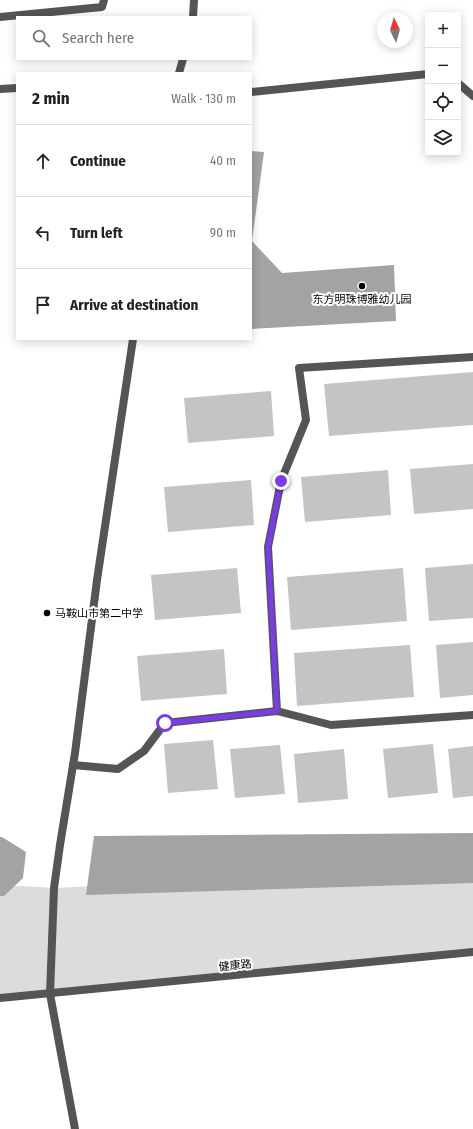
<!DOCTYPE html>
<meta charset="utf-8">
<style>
:root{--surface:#fff;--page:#f2f2f2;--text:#222;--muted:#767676;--line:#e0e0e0}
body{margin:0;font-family:"Fira Sans Condensed","Noto Sans SC",sans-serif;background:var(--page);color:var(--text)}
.controls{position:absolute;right:12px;top:12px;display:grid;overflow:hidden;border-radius:0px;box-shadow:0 2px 10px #0003}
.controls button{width:36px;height:36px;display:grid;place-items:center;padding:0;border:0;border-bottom:1px solid var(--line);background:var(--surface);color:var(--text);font:20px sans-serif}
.compass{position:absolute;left:377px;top:12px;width:36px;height:36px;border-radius:50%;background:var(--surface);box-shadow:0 2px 10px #0003;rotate:355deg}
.stop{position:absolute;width:12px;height:12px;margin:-9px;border:3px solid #7c3aed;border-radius:50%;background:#fff}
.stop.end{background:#7c3aed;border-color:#fff;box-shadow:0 1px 4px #0008}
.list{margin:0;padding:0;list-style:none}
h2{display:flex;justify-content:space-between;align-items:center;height:52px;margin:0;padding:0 16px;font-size:17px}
h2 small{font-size:13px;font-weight:400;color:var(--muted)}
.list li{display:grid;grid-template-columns:26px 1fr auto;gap:12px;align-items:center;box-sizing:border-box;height:72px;padding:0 16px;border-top:1px solid var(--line)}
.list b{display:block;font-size:15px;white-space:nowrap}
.list em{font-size:13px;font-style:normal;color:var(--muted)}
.icon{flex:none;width:22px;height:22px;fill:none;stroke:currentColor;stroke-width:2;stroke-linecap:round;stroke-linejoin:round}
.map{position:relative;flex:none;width:473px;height:1129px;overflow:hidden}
.search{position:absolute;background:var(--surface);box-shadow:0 2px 10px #0003;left:16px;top:16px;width:236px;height:44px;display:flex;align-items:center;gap:10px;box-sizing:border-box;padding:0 14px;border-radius:0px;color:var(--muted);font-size:15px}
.panel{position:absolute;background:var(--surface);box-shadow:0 2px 10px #0003;left:16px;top:72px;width:236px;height:268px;border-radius:0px}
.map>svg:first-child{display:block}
.green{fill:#dcdcdc}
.water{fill:#a3a3a3}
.building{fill:#c4c4c4}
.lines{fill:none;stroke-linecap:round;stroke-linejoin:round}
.minor{stroke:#555;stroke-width:8}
.tertiary{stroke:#555;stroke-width:8}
.route{stroke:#7c3aed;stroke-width:5}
.poi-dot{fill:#000;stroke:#fff;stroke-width:1.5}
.labels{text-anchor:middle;stroke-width:4;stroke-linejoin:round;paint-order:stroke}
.poi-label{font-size:11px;fill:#000;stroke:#fff}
.street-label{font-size:11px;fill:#000;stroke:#fff}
</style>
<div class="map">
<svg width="473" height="1129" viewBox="0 0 473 1129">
<rect width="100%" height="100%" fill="#fff"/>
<!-- green -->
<polygon class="green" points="473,868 473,952 0,998 0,887 22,886 54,888"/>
<!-- water -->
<g class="water">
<polygon points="251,151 264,152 252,241 282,273 394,265 396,321 251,329"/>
<polygon points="473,833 473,883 86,895 94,836"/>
<polygon points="0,837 2,837 26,852 23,878 4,896 0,896"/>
</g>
<!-- building -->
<g class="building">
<polygon points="473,372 473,425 329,436 324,384"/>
<polygon points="271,391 274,436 188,443 184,398"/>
<polygon points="473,464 473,509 414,514 410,469"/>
<polygon points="388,470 391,515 305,522 301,477"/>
<polygon points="251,480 254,525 168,532 164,487"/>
<polygon points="473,564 473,618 429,621 425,568"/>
<polygon points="237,568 241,613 155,620 151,575"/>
<polygon points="403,568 407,621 291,630 287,577"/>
<polygon points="473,642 473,695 440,698 436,645"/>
<polygon points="410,645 414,697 297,706 294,653"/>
<polygon points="224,649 227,694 141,701 137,656"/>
<polygon points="213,740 218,789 168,793 164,744"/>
<polygon points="433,744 438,793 388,798 383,749"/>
<polygon points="280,745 285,794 235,798 230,749"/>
<polygon points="473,746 473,796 453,798 448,749"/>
<polygon points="344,749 348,799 298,803 294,754"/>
</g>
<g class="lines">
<!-- minor -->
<g class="minor">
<polyline points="0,17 102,7 104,0"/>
<polyline points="0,89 17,88"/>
<polyline points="277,711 268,547 281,481 306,420 299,368 473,357"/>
<polyline points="73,765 118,769 144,751 165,723 277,711 331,725 473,715"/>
</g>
<!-- tertiary -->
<g class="tertiary">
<polyline points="193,17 194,0"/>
<polyline points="179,73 183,59"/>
<polyline points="458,83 473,96"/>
<polyline points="251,92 428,74"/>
<polyline points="0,998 473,952"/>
<polyline points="75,1129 50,994 54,888 60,845 75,753 97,580 133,339"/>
</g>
</g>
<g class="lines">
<!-- route -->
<polyline class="route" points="165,723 277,711 268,547 281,481"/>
</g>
<!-- markers -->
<g class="poi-dot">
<circle cx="362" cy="286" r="4"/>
<circle cx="47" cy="613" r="4"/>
</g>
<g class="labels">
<!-- poi labels -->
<g class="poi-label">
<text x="362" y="303">东方明珠博雅幼儿园</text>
<text x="55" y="617" text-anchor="start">马鞍山市第二中学</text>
</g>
<!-- street labels -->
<g class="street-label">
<text transform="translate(235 965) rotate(-6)" y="4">健康路</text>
</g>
</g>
</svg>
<div class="controls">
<button>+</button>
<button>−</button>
<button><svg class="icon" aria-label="locate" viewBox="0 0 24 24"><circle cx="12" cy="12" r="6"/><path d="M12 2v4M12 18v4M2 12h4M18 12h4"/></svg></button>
<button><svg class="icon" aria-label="layers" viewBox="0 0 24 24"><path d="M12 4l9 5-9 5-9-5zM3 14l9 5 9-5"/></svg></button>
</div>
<svg class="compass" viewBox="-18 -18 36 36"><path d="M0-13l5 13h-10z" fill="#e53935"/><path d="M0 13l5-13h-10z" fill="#767676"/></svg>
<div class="stop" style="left:165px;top:723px"></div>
<div class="stop end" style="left:281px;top:481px"></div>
<div class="search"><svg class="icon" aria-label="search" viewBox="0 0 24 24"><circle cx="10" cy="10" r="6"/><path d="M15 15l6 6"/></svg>Search here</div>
<section class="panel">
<h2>2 min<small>Walk · 130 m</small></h2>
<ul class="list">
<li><svg class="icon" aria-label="ahead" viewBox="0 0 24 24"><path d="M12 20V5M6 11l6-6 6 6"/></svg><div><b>Continue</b></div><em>40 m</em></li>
<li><svg class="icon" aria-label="left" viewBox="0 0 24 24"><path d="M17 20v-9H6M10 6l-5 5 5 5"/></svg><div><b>Turn left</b></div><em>90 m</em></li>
<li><svg class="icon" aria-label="arrive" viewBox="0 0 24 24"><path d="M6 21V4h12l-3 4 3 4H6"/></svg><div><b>Arrive at destination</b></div></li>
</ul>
</section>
</div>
